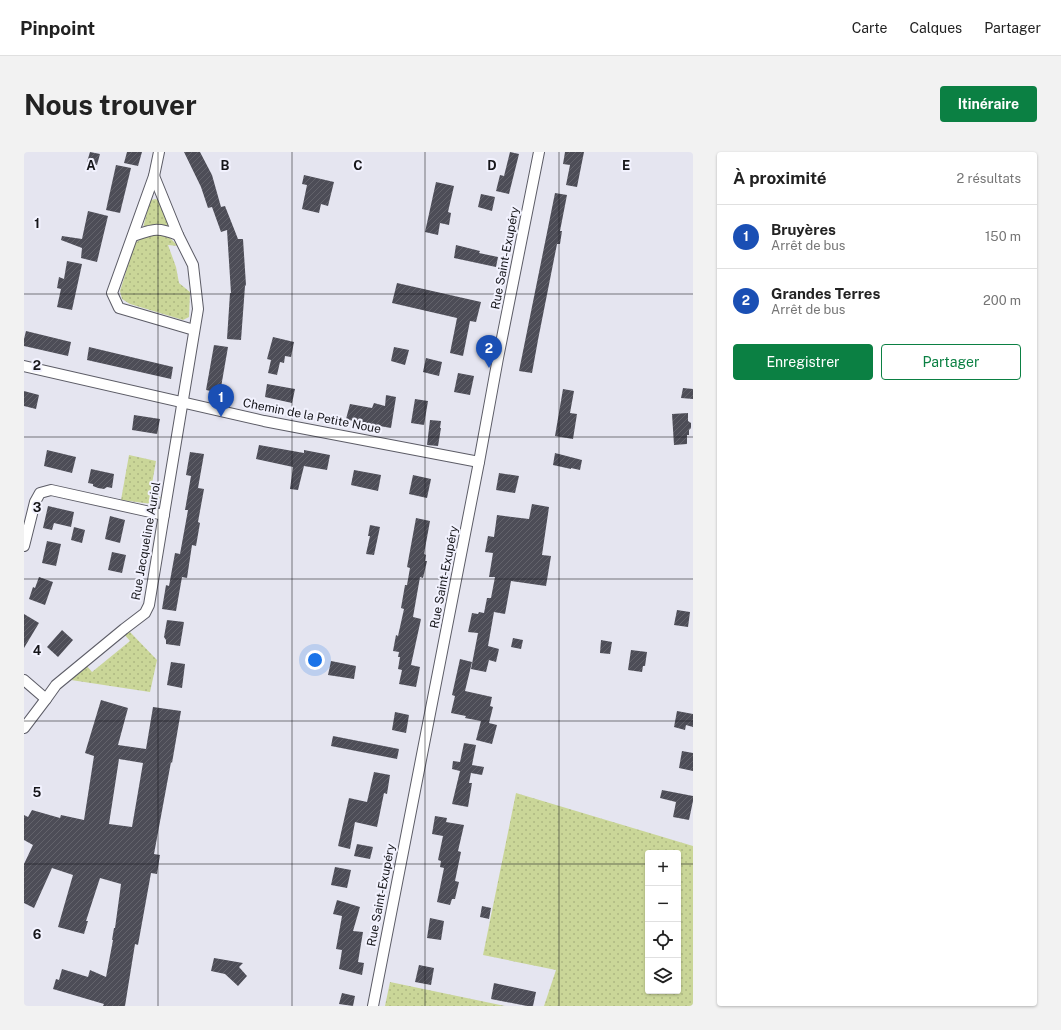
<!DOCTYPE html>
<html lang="fr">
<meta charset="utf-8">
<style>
:root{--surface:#fff;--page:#f2f2f2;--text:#222;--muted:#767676;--line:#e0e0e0;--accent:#0b8043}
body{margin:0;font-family:"Public Sans",sans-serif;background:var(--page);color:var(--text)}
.controls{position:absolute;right:12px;bottom:12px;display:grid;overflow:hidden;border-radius:4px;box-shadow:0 1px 3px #0004}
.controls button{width:36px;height:36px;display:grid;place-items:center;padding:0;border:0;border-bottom:1px solid var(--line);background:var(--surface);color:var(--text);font:20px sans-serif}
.you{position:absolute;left:291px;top:508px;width:14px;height:14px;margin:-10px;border:3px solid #fff;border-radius:50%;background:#1a73e8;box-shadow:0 0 0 6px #1a73e833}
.badge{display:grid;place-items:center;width:26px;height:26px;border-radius:50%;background:var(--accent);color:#fff;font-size:13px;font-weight:700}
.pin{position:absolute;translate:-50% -33px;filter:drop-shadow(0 1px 2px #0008)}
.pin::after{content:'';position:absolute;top:21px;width:14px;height:12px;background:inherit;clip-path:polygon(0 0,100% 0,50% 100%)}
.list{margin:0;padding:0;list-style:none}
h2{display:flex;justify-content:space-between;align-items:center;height:52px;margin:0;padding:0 16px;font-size:17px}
h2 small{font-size:13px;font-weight:400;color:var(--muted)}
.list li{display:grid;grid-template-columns:26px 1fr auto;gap:12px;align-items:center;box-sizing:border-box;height:64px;padding:0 16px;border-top:1px solid var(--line)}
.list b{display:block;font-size:15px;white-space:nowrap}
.list p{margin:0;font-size:13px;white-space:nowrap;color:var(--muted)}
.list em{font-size:13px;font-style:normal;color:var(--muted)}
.actions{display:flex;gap:8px;padding:12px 16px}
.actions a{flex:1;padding:9px 0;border:1px solid var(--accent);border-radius:4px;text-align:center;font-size:14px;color:var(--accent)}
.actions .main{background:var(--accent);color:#fff}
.icon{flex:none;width:22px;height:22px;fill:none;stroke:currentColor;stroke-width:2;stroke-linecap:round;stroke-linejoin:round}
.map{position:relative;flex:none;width:669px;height:854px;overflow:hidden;border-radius:4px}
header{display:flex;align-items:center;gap:24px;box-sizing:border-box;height:56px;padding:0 20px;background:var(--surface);border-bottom:1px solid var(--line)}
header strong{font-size:19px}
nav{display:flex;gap:22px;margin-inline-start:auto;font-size:14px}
.intro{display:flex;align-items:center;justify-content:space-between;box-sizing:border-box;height:96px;padding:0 24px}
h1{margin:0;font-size:28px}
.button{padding:10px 18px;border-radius:4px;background:var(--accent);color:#fff;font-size:14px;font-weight:700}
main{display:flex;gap:24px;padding:0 24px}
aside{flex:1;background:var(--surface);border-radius:4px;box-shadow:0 1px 3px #0004}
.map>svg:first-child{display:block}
.grass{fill:url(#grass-dots);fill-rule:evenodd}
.building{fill:url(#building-hatch);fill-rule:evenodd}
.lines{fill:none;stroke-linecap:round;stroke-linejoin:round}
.minor-casing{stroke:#5c5c66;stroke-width:12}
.minor{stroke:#fff;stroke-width:10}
.grid{fill:none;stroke:#16161a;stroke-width:1;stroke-opacity:0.55}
.labels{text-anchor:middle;stroke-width:4;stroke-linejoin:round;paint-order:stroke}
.street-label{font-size:12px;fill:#16161a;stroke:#f2f2fe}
.grid-label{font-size:13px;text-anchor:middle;font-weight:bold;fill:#16161a;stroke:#f2f2fe;stroke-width:4;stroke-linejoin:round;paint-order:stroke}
</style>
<header>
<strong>Pinpoint</strong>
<nav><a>Carte</a><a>Calques</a><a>Partager</a></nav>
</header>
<div class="intro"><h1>Nous trouver</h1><a class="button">Itinéraire</a></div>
<main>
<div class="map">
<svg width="669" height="854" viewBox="0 0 669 854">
<defs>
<pattern id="grass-dots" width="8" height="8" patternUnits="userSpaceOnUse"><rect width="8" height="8" fill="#cad698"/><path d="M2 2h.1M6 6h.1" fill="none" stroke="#adb782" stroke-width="1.8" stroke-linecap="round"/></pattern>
<pattern id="building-hatch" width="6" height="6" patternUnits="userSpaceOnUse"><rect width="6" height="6" fill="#4d4d57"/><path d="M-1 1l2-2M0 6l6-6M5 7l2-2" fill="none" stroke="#63636b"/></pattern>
</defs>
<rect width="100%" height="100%" fill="#e5e5f0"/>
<!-- grass -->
<g class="grass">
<polygon points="132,47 137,51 146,75 119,76 126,48"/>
<polygon points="131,82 145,85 154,94 144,93 152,115 155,131 166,140 165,165 159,168 106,152 98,147 96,139 111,91 120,85"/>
<polygon points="105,303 132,309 126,343 137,345 132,351 128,352 97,348"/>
<polygon points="106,480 133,508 126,540 47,528 62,513 68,520 106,489 100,482"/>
<path d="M492,641L669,694V854H520L532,818L459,803ZM624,701H654V839H624Z"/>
<polygon points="366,830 481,854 361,854"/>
</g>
<!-- building -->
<g class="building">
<polygon points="66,0 76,2 73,13 63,10"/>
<polygon points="103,0 118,0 114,14 100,11"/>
<polygon points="160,0 176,0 188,23 197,55 201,54 214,87 219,87 222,133 221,134 217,188 203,187 206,141 207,141 203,78 197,80 188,55 184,56 177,35"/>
<polygon points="486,0 495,2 485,42 472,39 476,23 480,24"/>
<polygon points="541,0 560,0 553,35 542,33 546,13 539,12"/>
<polygon points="92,13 107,16 96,61 82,58"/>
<polygon points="280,23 310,30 304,54 297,52 295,61 278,57 283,33 278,32"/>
<polygon points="412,30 430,34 424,60 427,61 425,73 416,71 414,83 401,80"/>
<polygon points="531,41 543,43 536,79 538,79 536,92 533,92 514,188 508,221 495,219"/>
<polygon points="457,42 471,45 468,59 454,55"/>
<polygon points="64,59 84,64 73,110 57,106 58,96 37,88 38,84 58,87"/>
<polygon points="432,93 456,99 455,101 474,105 472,115 430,106"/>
<polygon points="43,109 58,112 48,158 33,155 37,137 33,136 35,125 40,127"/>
<polygon points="373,131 457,150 452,170 446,169 439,204 426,201 433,166 368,151"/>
<polygon points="2,179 47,190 44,204 0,194 0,187"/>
<polygon points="249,185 270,190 267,205 261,204 260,211 256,210 253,223 244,221 247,208 243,207"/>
<polygon points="190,193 204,195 196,241 182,238"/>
<polygon points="65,195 149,215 147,227 63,208"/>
<polygon points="370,195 385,198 381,213 367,209"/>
<polygon points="402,206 418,210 415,224 399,220"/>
<polygon points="434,221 450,224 446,243 430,240"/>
<polygon points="243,232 271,237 268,251 241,245"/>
<polygon points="659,236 669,237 669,247 657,246"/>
<polygon points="539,237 550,239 546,261 553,262 549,287 531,284"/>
<polygon points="0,239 15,243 12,257 0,254"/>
<polygon points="362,243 372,245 367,276 350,273 350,276 328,271 329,269 322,267 326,252 348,256 350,251 361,254"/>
<polygon points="391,247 404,249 400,273 387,271"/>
<polygon points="664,261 664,269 667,271 667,276 665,278 665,283 663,283 663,292 650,293 648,262"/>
<polygon points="110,263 136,267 133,282 108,278"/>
<polygon points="406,268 417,269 416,276 417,276 414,294 403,293"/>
<polygon points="235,293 280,301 280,298 306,303 303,318 280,314 274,338 266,337 269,315 232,307"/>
<polygon points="23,298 52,305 48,321 20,314"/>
<polygon points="166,300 180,302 174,336 180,337 174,370 176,371 172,394 168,393 163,426 158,425 152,459 138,457 142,433 145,434 151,401 156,402 164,358 161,358 167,324 162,323"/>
<polygon points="531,301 558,308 556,318 547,316 547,317 529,313"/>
<polygon points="67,317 90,322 88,336 83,335 80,337 74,336 69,334 69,332 64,331"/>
<polygon points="330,318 357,323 354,339 327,333"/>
<polygon points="475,321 495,324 491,341 472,338"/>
<polygon points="389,323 407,327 403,346 385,342"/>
<polygon points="508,352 525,355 518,403 527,404 522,434 487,429 481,462 470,460 464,494 475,497 472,510 465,508 462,520 447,517 454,481 444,480 448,461 454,462 455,460 460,461 463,446 467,446 471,425 465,425 469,401 461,400 464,384 470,385 473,363 505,367"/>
<polygon points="24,354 50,360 47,375 30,371 28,378 19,376"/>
<polygon points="86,364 101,368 96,391 81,387"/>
<polygon points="392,366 406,369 400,402 402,403 401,409 403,409 399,426 396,425 389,465 397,467 387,513 396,515 392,535 375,532 378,518 374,517 376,505 374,505 375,500 369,499 372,483 374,484 380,457 377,456 381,433 383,433 386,416 383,415"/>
<polygon points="346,373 356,375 350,403 342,402 346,384 344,384"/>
<polygon points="50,375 61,378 58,391 47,388"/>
<polygon points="23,389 37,392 32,414 18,411"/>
<polygon points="88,400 102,403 98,421 84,418"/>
<polygon points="15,425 29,430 21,453 5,447 9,435 11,436"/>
<polygon points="653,458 666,460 664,475 650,473"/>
<polygon points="0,462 15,471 0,496"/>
<polygon points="143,468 160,470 156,494 142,492 142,488 140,485"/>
<polygon points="38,478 49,488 34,505 23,495"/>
<polygon points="489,486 499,488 497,497 487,495"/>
<polygon points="577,488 588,490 586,502 576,501"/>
<polygon points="607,498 623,500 621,514 619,514 618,520 604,518"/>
<polygon points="436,507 448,510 441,539 468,545 466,554 469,555 465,571 473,573 468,592 452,588 457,569 441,566 442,564 427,561 431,544 428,543"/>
<polygon points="307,509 332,514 330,527 304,523"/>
<polygon points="147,510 161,512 158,536 143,533"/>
<path d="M77,548L104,556L94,593L122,597L129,555L157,559L148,611L147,610L130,702L136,703L133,722L127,721L114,793L111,792L101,854H79L80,852L29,837L32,827L35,828L38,817L64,825L66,818L82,825L89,788H88L90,776H91L97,732L76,726L62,769H64L60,782L34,775L49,723L28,716L10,756L0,751V712L9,693L0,688V663L4,665L8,658L36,666L37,663L60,668L70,604L61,601ZM95,607L119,611L108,675L85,672Z"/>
<polygon points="653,559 669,562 669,575 662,573 661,578 650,575"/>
<polygon points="371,560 385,563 382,581 368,578"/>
<polygon points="309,584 375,597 373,607 307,594"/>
<polygon points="440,591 452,593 448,613 460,615 458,623 447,621 445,631 448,631 444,655 428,652 436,619 428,617 429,609 436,610"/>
<polygon points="658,599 669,601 669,619 655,616"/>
<polygon points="350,620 366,623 363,642 360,641 353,675 331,670 326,697 314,694 325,646 343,650"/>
<polygon points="638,638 669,644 669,649 665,668 649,665 652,650 636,646"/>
<polygon points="411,664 423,666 422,670 440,673 434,699 437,700 431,729 435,730 431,747 428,747 426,753 413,750 420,716 416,715 417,709 414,708 419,684 408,682"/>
<polygon points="333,692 349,695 346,707 330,704"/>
<polygon points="311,715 327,718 323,736 307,733"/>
<polygon points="313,748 336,755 329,779 339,780 334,810 340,811 338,823 315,817 318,798 312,797 318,764 309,762"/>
<polygon points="458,754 467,756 465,767 456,765"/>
<polygon points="406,766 420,769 417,788 403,786"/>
<polygon points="190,806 219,811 215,815 223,824 214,834 201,822 187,819"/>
<polygon points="395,813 410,816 407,833 391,830"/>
<polygon points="470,831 512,840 509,854 503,854 467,847"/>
<polygon points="318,841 331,844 329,854 315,852"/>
</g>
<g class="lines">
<!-- minor casing -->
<g class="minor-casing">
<g id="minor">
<polyline points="135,0 130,24 88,141 95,156 170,178"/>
<path d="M109,84C130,77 133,75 154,83"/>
<polyline points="0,214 240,269 455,310"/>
<polyline points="0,394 11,350 16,341 27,338 140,363"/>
<polyline points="0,528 22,547"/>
<polyline points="0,576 22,547 32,533 100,477 121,461 125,453 143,344 174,157 169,113 154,83 130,24"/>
<polyline points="349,854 455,310 474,206 515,0"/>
</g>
</g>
<!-- minor -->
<use href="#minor" class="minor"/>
</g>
<!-- grid -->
<path class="grid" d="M134,0V854M268,0V854M401,0V854M535,0V854M0,142H669M0,285H669M0,427H669M0,569H669M0,712H624M654,712H669"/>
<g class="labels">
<!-- street labels -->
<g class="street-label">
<text transform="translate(481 106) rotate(-79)" y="4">Rue Saint-Exupéry</text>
<text transform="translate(288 264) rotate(11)" y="4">Chemin de la Petite Noue</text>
<text transform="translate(122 389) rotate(-80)" y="4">Rue Jacqueline Auriol</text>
<text transform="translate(420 425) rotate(-79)" y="4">Rue Saint-Exupéry</text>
<text transform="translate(357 743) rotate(-79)" y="4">Rue Saint-Exupéry</text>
</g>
</g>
<g class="grid-label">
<text x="67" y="18">A</text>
<text x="201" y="18">B</text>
<text x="334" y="18">C</text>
<text x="468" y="18">D</text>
<text x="602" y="18">E</text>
<text x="13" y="76">1</text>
<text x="13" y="218">2</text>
<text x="13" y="360">3</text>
<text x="13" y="503">4</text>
<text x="13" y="645">5</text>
<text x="13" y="787">6</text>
</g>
</svg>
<div class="controls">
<button>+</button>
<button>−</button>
<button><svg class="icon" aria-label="locate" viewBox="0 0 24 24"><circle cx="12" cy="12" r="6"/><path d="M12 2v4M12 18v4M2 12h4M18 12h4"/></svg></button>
<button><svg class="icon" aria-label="layers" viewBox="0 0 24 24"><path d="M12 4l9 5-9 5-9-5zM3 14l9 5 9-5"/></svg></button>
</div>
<div class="you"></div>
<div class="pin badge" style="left:197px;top:265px;background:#1a4fb4">1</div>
<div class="pin badge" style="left:465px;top:216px;background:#1a4fb4">2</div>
</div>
<aside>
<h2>À proximité<small>2 résultats</small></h2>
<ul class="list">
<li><span class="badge" style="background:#1a4fb4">1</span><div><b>Bruyères</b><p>Arrêt de bus</p></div><em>150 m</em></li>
<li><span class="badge" style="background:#1a4fb4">2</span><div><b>Grandes Terres</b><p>Arrêt de bus</p></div><em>200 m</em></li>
</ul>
<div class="actions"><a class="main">Enregistrer</a><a>Partager</a></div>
</aside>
</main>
